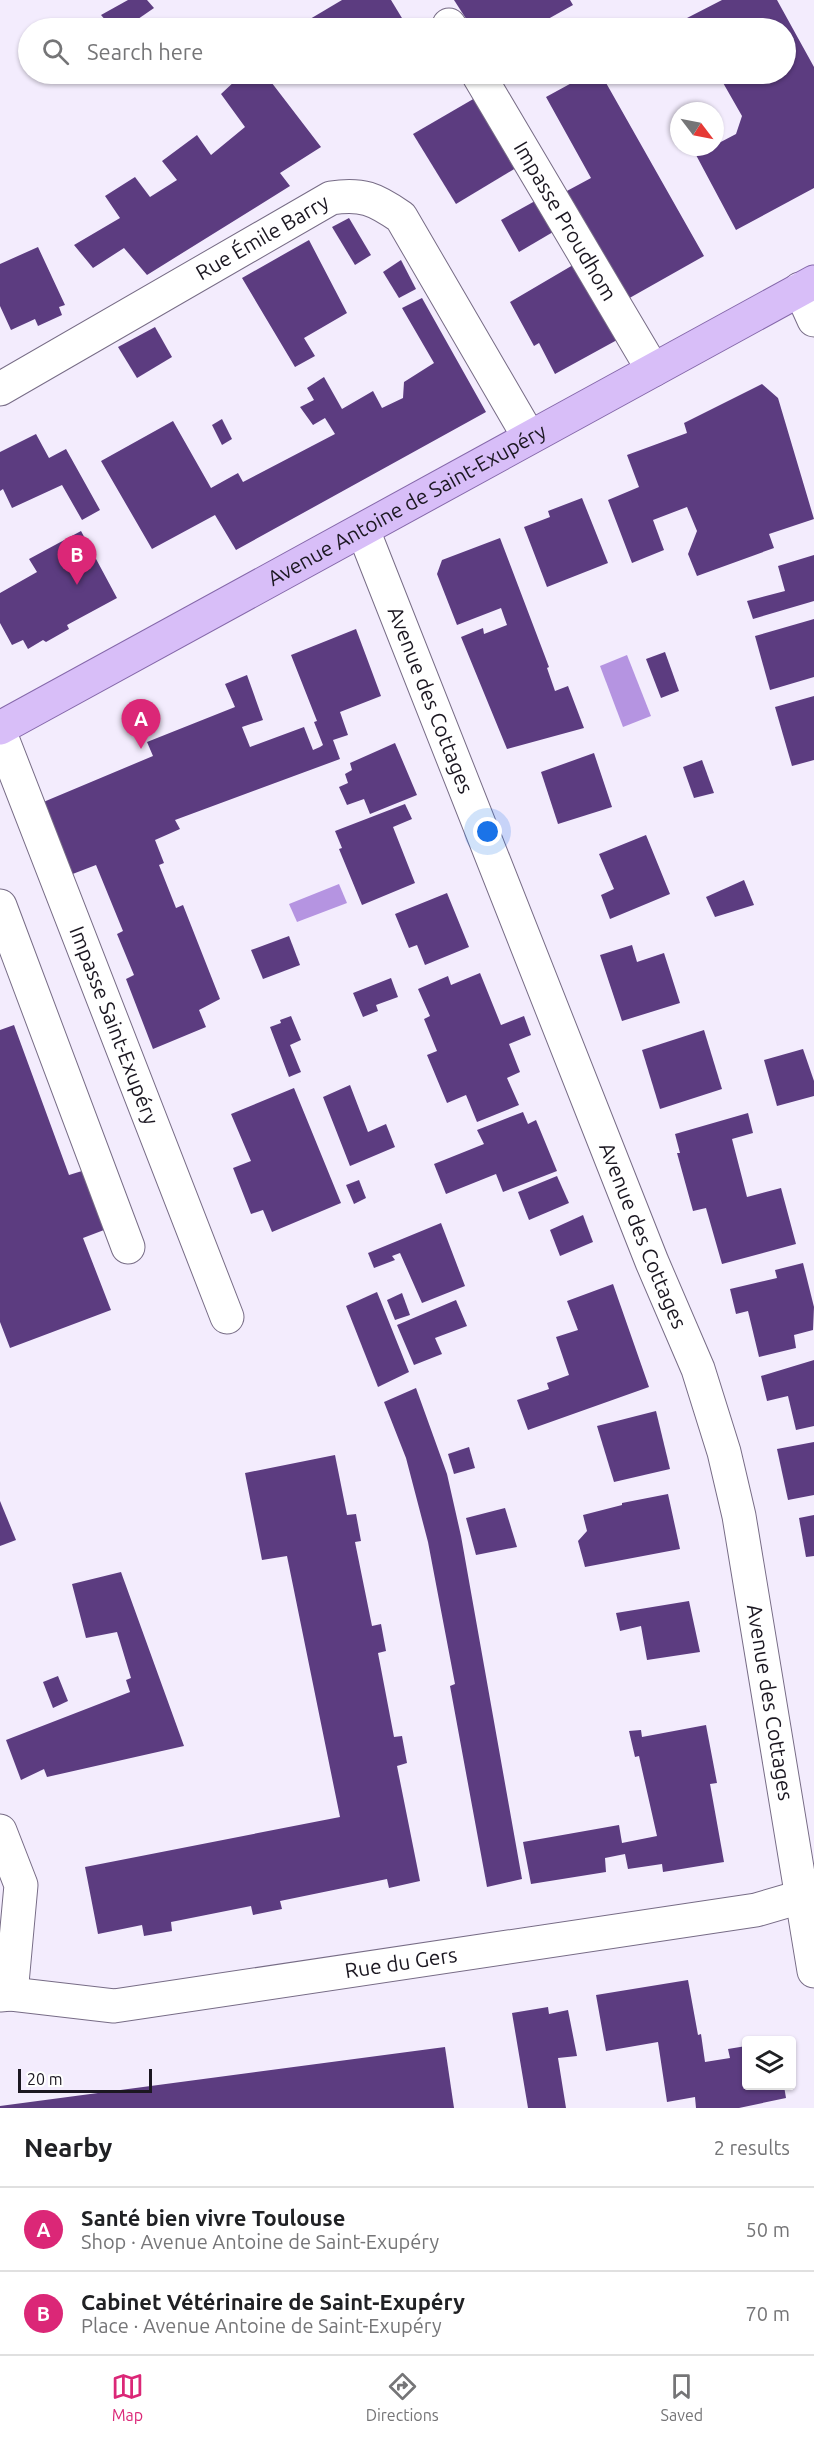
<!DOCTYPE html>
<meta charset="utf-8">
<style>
:root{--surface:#fff;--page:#f6f6f6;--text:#202124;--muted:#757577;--line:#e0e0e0;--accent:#db2777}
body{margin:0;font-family:Ubuntu,sans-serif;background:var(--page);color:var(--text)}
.controls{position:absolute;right:18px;bottom:18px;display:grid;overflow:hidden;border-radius:6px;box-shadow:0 2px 4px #0004}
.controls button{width:54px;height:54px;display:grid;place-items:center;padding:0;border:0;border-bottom:2px solid var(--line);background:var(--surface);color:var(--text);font:30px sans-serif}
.compass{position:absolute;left:670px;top:102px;width:54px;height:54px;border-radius:50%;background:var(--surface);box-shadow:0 2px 4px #0004;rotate:122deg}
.scale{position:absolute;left:18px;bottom:15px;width:134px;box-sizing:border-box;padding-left:6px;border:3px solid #1b1721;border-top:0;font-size:16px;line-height:21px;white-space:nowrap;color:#1b1721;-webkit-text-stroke:4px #fff;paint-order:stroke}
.you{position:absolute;left:488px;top:832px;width:21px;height:21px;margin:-15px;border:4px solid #fff;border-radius:50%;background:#1a73e8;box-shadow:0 0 0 9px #1a73e833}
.badge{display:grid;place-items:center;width:39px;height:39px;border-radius:50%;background:var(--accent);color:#fff;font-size:20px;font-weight:700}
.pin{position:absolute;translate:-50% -50px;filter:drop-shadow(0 2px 3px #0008)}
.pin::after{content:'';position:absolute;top:32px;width:21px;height:18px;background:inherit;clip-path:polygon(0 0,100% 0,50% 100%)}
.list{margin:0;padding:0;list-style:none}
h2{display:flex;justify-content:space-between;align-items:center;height:78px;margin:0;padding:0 24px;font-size:26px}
h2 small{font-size:20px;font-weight:400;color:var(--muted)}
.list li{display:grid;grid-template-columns:39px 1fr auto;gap:18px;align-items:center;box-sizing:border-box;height:84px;padding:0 24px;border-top:2px solid var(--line)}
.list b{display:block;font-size:22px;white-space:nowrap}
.list p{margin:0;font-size:20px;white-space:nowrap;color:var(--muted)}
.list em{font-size:20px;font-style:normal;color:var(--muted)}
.icon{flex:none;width:33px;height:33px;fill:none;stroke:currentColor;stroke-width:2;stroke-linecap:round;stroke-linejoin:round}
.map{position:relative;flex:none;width:814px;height:2108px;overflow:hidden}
.search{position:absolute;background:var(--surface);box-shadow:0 2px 4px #0004;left:18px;right:18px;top:18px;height:66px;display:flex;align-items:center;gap:15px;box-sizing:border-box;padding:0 21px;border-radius:33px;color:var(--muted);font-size:22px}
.sheet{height:246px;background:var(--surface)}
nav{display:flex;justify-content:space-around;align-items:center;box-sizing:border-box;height:84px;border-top:2px solid var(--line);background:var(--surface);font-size:16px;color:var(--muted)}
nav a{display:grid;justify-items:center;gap:3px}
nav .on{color:var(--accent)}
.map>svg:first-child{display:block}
.water{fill:#b594e1}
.building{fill:#5c3c80}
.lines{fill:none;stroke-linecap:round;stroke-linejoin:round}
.minor-casing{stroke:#776c86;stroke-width:35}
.major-casing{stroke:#8568aa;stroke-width:35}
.minor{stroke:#fff;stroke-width:33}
.major{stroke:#d8bef8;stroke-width:33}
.labels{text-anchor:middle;stroke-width:6;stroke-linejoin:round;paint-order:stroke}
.street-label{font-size:21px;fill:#1b1721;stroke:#fff}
</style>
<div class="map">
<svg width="814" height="2108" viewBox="0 0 814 2108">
<rect width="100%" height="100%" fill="#f3ecfd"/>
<!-- water -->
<g class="water">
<polygon points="627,655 651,716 623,727 600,666"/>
<polygon points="339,884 347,903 297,922 289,904"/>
</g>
<!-- building -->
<g class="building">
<polygon points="128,0 147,0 154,8 125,28 112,28 101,15"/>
<polygon points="342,0 391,0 408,28 316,28 310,19"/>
<polygon points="454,0 570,0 573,5 532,28 472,28"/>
<polygon points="722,0 777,0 814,67 814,188 736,230 696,155 736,134 742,116 718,74 786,74 786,28 693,28 687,18"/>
<polygon points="233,74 265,74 321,147 280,173 290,186 147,275 124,248 93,268 74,245 120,218 105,196 135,177 150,197 177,180 162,161 193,138 197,135 211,155 245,127 221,94 237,79"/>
<polygon points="343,74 356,74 347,79"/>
<polygon points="588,74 601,74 704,256 626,300 565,192 591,178 546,97"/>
<polygon points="475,98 516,168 456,204 413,134"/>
<polygon points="535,201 553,232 519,252 501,220"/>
<polygon points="349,218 371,255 355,265 332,227"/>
<polygon points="309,240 347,313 304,338 315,356 295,367 242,278"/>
<polygon points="38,247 65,305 59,307 62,315 38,326 35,319 11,330 0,306 0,264"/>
<polygon points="401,260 416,289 399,298 383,272"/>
<polygon points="573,265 617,340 555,374 539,343 534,346 510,302"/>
<polygon points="422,298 486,412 236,550 215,515 152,549 101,461 173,421 211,488 238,473 243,482 335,434 325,418 313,425 300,407 314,400 307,388 324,377 342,409 373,391 382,408 403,398 404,382 434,363 402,308"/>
<polygon points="155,327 172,357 137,378 118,347"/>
<polygon points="762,384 778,398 814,519 769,534 774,548 697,576 688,554 697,531 687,507 653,520 664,550 632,563 608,500 639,487 627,455 687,433 684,423"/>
<polygon points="222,419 232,439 222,445 212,425"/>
<polygon points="36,434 49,458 66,449 100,510 82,520 62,485 12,508 3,489 0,491 0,452"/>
<polygon points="582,498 608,563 547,587 524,527 550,517 548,511"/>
<polygon points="81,531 117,598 67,625 69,629 46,642 43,640 28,649 23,640 12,645 0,623 0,593 37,572 29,559"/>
<polygon points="500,538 549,667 547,668 555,691 568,686 584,728 507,749 461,637 483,628 484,634 507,625 501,608 457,625 437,574 442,560"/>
<polygon points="814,555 814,601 753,619 747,601 785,591 778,566"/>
<polygon points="814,619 814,677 770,690 755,636"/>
<polygon points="356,629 381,696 340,712 348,735 333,740 340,759 175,820 180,829 155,840 164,863 159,865 176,908 183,905 220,999 199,1010 206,1027 153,1049 126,979 134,975 117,934 123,931 96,865 70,875 41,803 153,756 147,742 235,707 225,684 247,675 263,720 242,727 250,747 304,727 313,750 320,747 323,745 314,722 317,721 291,655"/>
<polygon points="665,652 679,691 661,698 646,659"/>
<polygon points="814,696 814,760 792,766 775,707"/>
<polygon points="395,743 417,795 370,814 364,799 347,805 339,787 348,783 345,774 352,770 350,763"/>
<polygon points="594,753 612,807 558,824 541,772"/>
<polygon points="702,760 714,793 694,798 683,767"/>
<polygon points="405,804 412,819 393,827 415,883 362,905 339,849 342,848 335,831"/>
<polygon points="646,835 670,894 610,919 601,895 614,889 599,854"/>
<polygon points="744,880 754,905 715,917 706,897"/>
<polygon points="447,893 469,947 425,965 417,945 409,948 395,914"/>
<polygon points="289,936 300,965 263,979 251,950"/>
<polygon points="632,945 637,962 664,953 680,1003 622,1021 600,955"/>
<polygon points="480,973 501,1025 524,1016 531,1035 509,1044 520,1072 507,1078 519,1105 477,1122 466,1095 447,1103 427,1055 437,1051 424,1019 430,1016 418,989 448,976 451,985"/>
<polygon points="391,978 398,997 376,1005 378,1011 363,1017 353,993"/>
<polygon points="291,1016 301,1040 290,1045 301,1072 289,1077 270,1027 281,1023 280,1020"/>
<polygon points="14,1025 69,1175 82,1171 104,1230 83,1238 111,1310 10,1348 0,1322 0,1030"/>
<polygon points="704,1030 722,1089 660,1109 642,1050"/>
<polygon points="803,1049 814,1081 814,1096 777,1106 764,1060"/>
<polygon points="350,1085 368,1132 386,1124 395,1147 350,1166 323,1097"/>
<polygon points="294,1088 341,1203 272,1232 263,1210 251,1214 233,1168 251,1161 231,1114"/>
<polygon points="523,1112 528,1124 536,1120 557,1171 503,1192 496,1174 446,1194 434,1164 484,1144 477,1130"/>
<polygon points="748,1113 753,1133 732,1139 747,1197 781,1188 796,1244 722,1264 706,1208 693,1211 677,1153 680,1153 675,1134"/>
<polygon points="557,1176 569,1203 529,1220 518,1192"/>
<polygon points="359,1180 366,1198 354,1204 346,1185"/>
<polygon points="583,1215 593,1242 560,1256 550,1230"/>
<polygon points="441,1223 465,1286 422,1303 400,1253 392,1256 395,1260 374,1268 368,1253"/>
<polygon points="803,1263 814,1307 813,1330 794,1335 796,1348 759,1357 748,1311 736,1314 730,1289 777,1278 775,1270"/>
<polygon points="613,1284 649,1387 528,1430 517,1400 549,1389 547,1383 569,1375 556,1337 578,1330 567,1301"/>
<polygon points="377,1292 409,1372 378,1387 346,1306"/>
<polygon points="402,1293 410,1315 395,1320 387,1300"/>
<polygon points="456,1300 467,1326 435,1338 442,1354 414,1365 397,1325"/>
<polygon points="814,1360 814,1426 796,1430 788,1396 767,1401 761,1376"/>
<polygon points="416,1388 447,1474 461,1536 522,1879 487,1887 450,1686 455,1684 428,1542 406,1458 384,1402"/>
<polygon points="656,1411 670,1469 614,1482 597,1426"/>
<polygon points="814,1442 814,1495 788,1500 777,1449"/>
<polygon points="469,1447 475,1468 454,1474 448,1454"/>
<polygon points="335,1455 347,1515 356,1514 361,1541 355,1542 372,1626 381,1624 386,1651 378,1653 394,1737 402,1736 407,1763 397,1766 420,1881 389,1888 387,1879 280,1901 282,1909 253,1915 251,1906 171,1922 172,1931 144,1936 142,1925 98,1934 85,1867 340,1817 287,1556 262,1560 245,1473"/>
<polygon points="668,1494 680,1549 585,1567 578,1541 587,1531 583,1515 622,1505 622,1503"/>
<polygon points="0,1501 16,1540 0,1546"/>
<polygon points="505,1508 517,1547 476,1555 466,1518"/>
<polygon points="814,1515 814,1556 806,1557 799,1518"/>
<polygon points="121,1572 184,1746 47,1777 44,1769 21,1780 6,1740 130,1692 126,1680 131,1678 117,1632 86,1638 72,1584"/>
<polygon points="689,1601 700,1652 647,1660 641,1626 620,1631 616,1613"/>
<polygon points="58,1676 68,1701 53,1708 43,1682"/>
<polygon points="706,1725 717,1783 710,1784 724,1862 663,1872 662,1864 628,1869 625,1854 605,1858 606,1872 531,1884 523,1842 619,1825 622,1843 657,1836 639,1756 635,1757 629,1731 641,1730 642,1737"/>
<polygon points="688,1980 698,2035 701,2034 705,2062 730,2058 728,2049 746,2046 746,2086 784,2086 786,2098 739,2108 696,2108 695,2097 667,2102 658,2042 606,2051 596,1995"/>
<polygon points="548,2007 549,2014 568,2010 577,2056 558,2058 566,2108 528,2108 512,2013"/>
<polygon points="445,2047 454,2108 0,2108 0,2106"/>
</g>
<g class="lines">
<!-- minor casing -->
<g class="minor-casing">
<g id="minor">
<polyline points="449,25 451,28"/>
<path id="s1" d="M478,74L653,370"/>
<polyline points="800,289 814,320"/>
<path id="s2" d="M0,389L331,198C362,193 375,199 401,217L529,437"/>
<path id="s3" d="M363,530L652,1262L698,1369L724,1452L739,1516L814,1971"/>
<path id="s4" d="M0,733L227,1317"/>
<polyline points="0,906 128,1247"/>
<polyline points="0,1831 21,1885 11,1994"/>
<path id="s5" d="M0,1995L11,1994L114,2006L756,1910L814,1893"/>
</g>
</g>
<!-- major casing -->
<g class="major-casing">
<g id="major">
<path id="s6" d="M0,728L814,282"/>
</g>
</g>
<!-- minor -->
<use href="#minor" class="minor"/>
<!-- major -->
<use href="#major" class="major"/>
</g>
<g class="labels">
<!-- street labels -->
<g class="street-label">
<text dy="7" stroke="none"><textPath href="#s1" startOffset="171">Impasse Proudhom</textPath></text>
<text dy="7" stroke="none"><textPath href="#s2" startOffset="303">Rue Émile Barry</textPath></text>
<text dy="7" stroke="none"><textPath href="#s6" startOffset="464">Avenue Antoine de Saint-Exupéry</textPath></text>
<text dy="7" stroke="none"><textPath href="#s3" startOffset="183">Avenue des Cottages</textPath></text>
<text dy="7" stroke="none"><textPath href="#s4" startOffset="314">Impasse Saint-Exupéry</textPath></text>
<text dy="7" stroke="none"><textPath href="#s3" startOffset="759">Avenue des Cottages</textPath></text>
<text dy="7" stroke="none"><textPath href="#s3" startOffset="1245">Avenue des Cottages</textPath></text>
<text dy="7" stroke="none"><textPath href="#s5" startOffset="405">Rue du Gers</textPath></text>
</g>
</g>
</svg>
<div class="controls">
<button><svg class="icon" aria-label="layers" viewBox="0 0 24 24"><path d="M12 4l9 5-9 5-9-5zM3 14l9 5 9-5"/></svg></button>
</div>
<svg class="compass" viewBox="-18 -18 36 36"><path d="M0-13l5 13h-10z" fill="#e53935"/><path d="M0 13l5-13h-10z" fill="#757577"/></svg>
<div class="scale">20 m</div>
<div class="you"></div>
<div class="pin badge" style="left:141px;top:749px">A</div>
<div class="pin badge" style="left:77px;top:585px">B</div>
<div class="search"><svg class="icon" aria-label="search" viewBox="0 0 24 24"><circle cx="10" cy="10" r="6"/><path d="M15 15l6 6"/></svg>Search here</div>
</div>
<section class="sheet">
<h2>Nearby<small>2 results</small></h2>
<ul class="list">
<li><span class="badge">A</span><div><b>Santé bien vivre Toulouse</b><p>Shop · Avenue Antoine de Saint-Exupéry</p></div><em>50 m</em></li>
<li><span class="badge">B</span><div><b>Cabinet Vétérinaire de Saint-Exupéry</b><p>Place · Avenue Antoine de Saint-Exupéry</p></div><em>70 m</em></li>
</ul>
</section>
<nav>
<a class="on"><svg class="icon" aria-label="map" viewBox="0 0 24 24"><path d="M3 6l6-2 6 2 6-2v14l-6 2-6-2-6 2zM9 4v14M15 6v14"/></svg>Map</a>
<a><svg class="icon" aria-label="directions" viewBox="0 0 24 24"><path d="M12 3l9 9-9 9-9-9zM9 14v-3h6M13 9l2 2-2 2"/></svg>Directions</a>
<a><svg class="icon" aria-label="saved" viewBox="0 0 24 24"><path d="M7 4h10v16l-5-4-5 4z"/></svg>Saved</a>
</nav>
